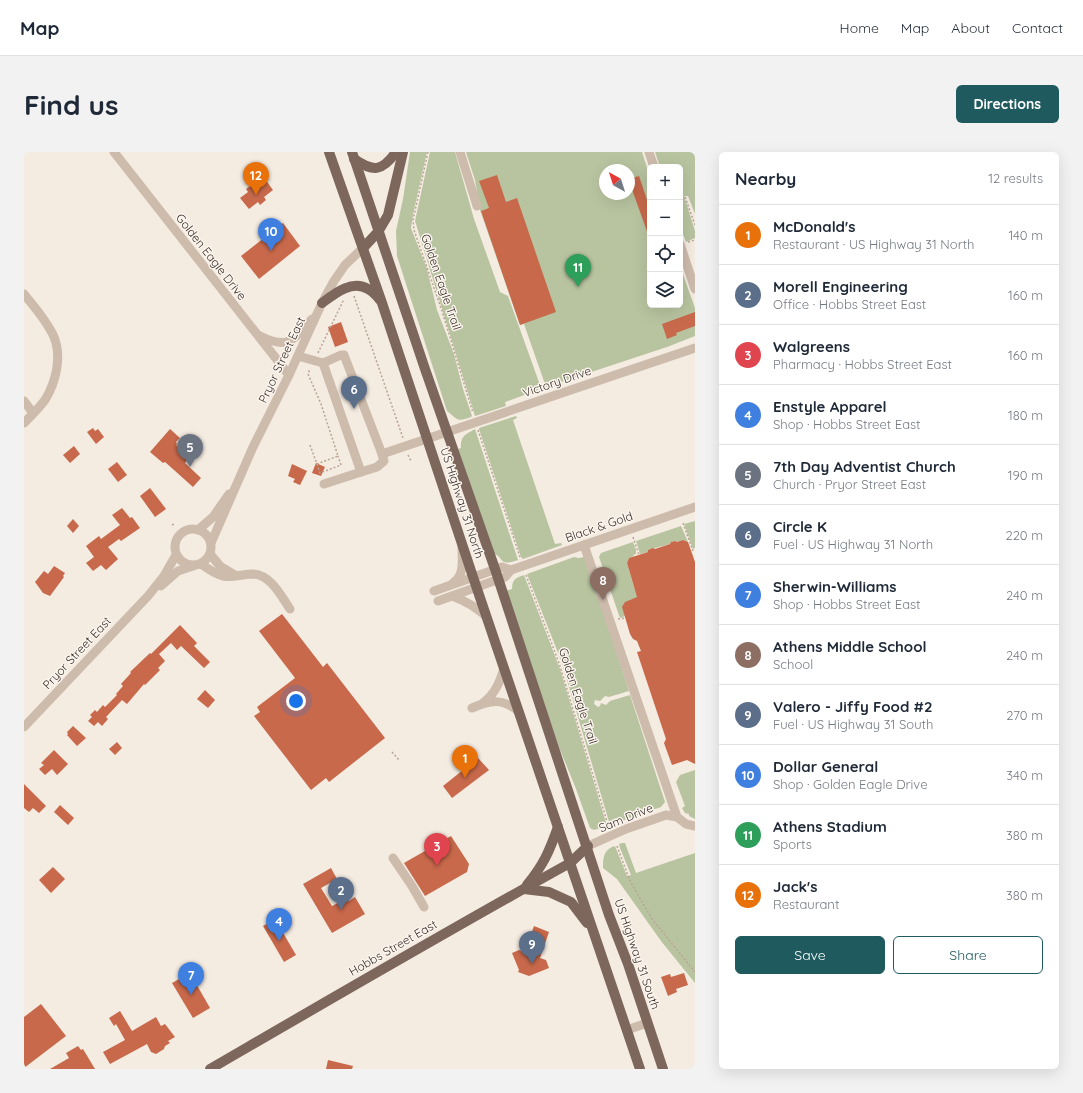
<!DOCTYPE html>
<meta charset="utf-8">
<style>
:root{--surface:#fff;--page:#f2f2f3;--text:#1f2937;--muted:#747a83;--line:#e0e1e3;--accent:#1f5a5e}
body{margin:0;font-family:Quicksand,sans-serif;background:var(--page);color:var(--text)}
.controls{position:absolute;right:12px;top:12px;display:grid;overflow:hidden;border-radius:6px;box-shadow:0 4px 16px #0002}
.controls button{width:36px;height:36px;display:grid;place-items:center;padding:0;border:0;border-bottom:1px solid var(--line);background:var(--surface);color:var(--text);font:20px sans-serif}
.compass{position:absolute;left:575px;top:12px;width:36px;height:36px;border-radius:50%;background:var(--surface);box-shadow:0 4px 16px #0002;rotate:321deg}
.you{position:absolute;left:272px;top:549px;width:14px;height:14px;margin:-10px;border:3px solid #fff;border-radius:50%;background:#1a73e8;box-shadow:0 0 0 6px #1a73e833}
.badge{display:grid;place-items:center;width:26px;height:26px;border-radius:50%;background:var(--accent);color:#fff;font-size:13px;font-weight:700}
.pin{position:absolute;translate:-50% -33px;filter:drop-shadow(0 1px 2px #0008)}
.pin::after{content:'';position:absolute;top:21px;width:14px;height:12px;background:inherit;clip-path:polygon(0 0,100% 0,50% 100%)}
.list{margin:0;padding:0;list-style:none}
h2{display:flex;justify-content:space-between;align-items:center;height:52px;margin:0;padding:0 16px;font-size:17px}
h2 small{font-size:13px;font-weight:400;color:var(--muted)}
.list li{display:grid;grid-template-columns:26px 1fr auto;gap:12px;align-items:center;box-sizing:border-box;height:60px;padding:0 16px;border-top:1px solid var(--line)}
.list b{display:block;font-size:15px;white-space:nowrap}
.list p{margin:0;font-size:13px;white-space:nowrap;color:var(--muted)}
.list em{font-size:13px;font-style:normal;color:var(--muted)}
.actions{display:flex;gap:8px;padding:12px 16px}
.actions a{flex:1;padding:9px 0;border:1px solid var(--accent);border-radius:6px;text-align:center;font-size:14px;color:var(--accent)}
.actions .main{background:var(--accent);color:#fff}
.icon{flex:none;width:22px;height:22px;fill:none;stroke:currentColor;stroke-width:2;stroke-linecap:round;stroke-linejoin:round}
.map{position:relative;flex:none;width:671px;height:917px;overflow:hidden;border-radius:6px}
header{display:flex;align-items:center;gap:24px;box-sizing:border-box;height:56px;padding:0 20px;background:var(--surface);border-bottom:1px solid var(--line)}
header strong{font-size:19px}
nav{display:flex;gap:22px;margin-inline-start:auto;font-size:14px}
.intro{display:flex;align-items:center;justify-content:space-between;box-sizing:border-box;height:96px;padding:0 24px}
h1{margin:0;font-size:28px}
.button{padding:10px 18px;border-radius:6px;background:var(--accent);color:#fff;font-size:14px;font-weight:700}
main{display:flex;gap:24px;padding:0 24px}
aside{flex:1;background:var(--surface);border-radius:6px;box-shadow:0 4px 16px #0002}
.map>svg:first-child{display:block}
.green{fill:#b8c4a0;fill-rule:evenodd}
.building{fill:#c8694b}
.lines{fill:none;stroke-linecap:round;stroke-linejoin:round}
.path{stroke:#b9a596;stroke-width:1.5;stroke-dasharray:2 2;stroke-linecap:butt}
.minor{stroke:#cdbbac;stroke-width:9}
.major{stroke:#7d675c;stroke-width:10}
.labels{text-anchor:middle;stroke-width:3;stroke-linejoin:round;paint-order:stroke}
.street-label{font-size:12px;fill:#3b302b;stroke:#fbf5ee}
</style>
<header>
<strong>Map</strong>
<nav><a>Home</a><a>Map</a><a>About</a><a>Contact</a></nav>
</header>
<div class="intro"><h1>Find us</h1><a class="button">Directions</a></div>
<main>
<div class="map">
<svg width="671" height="917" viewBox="0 0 671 917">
<rect width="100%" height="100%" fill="#f4ebe1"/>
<!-- green -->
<g class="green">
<path d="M386,0H403L389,63L387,76L403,117L413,158L430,202L439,237L448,264L447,265C433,270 434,268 423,259L373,104L372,79L379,47Z"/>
<polygon points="406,0 431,0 450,67 476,140 484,144 516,233 514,238 481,250 482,254 451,264 391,69"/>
<path d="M442,0H618L626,25V153H656V114L671,156V184L643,195L522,235L500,172L496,173L456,58L451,28ZM581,18H605V42H581Z"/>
<polygon points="631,0 671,0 671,62 664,44 660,44 671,79 671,86 662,90 656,74 656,15 636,15"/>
<polygon points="492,264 493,266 489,268 531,392 537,391 538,393 499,407 497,405 455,277 455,276"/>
<path d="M451,277L494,408C473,415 481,405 470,402L434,297L437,296C436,284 442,282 451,277Z"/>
<polygon points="671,369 671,396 669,397 660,372"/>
<polygon points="657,374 664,390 659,388 653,390 651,389 647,390 646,392 624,398 624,400 616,402 612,389"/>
<polygon points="609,390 612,398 612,402 609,403 610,404 605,406 603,411 609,432 614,446 606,448 601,464 596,466 575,405 577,401"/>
<polygon points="550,405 554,406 561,405 605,539 585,545 581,544 576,549 571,548 570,552 574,555 576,554 577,551 582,553 586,549 606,543 641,650 637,655 586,673 538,511 503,422"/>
<path d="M500,423L536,517L583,674L570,678L566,676L552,637L535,595L481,439L488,437C488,427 492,426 500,423Z"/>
<polygon points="671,618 671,667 665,664 665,662 661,661 658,656 661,654 652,630 656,623"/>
<path d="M598,691H601L612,721L671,701V831L637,789L593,727L579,716C579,705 580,697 591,694L603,724L607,723L596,696L595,692Z"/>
</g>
<!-- building -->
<g class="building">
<polygon points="473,23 482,50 493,46 532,160 496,173 457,59 465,56 455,29"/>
<polygon points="615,24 626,57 626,85 625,85 605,29 605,27"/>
<polygon points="241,27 249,38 240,45 242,48 236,53 234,50 225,57 216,46 224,40 222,37 230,31 232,34"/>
<polygon points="259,71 276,94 235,127 217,104"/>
<polygon points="671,160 671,174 652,181 653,183 643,187 638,172"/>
<polygon points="317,170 324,190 311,195 304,175"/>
<polygon points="69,276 71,279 74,277 80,285 72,292 63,280"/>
<polygon points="146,277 156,286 152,290 153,292 152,293 166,305 161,311 177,326 169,335 141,310 139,311 126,300"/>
<polygon points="50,294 56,302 46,311 39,303"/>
<polygon points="93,310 103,323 94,330 84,317"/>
<polygon points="292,311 301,315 297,324 288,321"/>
<polygon points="268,312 283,319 276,333 269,330 271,327 264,324"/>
<polygon points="126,336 142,357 131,365 116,344"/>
<polygon points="98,356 106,366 108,365 116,376 97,389 95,387 84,395 94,407 82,418 77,413 69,419 62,411 70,405 62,394 75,384 77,387 96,373 88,363"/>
<polygon points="49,367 55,374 49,381 43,374"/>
<polygon points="659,388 664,390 671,410 671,612 663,608 648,613 640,591 642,587 613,500 617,499 613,489 609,487 606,482 598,455 601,450 613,445 603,411 605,406 624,400 624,398 629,396 631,397 646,392 647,390 651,389 653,390"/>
<polygon points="30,414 41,421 39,424 40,425 26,444 19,441 11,430 20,419 24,422"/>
<polygon points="258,462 299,515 303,511 361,586 305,630 302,626 287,638 230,564 236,560 233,555 271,526 235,479"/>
<polygon points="156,473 173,491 170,494 186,510 180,516 157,494 153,498 147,491 135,502 141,509 134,516 136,518 121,533 120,532 103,552 98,548 82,565 84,567 78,574 74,570 70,574 64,569 68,565 66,563 71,558 73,560 79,553 81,555 93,543 92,542 99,534 97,532 107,521 106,520 126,501 127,502"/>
<polygon points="181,538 191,548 184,556 173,547"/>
<polygon points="49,574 62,586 53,594 43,583 44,582 43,580"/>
<polygon points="93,590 98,596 91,603 85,597"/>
<polygon points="30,598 44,612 33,623 28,617 21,623 15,617 20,613 17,611"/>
<polygon points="454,606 465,618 428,646 419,634"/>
<polygon points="0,632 22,654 15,661 9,656 5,660 0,656"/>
<polygon points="36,653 50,666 44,673 30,660"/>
<polygon points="427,684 445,712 443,720 401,744 380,711"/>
<polygon points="29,715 41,727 27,741 15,728"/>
<polygon points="307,716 313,727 297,736 308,754 323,746 325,749 331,745 341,762 308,781 279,732"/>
<polygon points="251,767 272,803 260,810 239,774"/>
<polygon points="510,774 525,780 516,806 522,808 525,816 505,824 494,820 495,818 488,801 495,798 500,800"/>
<polygon points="166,821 186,856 169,866 148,831"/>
<polygon points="660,821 664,833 652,837 653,840 644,844 637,825 646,822 647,825"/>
<polygon points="17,852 42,884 0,916 0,865"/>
<polygon points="96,859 108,879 132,865 137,874 141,872 151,885 144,889 146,891 141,894 140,897 132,902 127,900 123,892 86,912 79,900 101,888 92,872 90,874 85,866"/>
<polygon points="54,894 57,898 59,897 71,917 26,917 45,906 42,901"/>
<polygon points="304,908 329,914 328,917 302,917"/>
</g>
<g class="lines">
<!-- path -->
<g class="path">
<polyline points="404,0 389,68 390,78 418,159 449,261"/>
<polyline points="661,45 671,73"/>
<polyline points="664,90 671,88"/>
<polyline points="330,144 379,286"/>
<polyline points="294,201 320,147"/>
<polyline points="454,278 496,405"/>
<polyline points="286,293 293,312 314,304 297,252 284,222 286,217"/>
<polyline points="384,303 387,309"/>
<polyline points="293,312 296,321 317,313 314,304"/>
<polyline points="659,371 669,399"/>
<polyline points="148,373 150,372"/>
<polyline points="609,385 615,403"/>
<polyline points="502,423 535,511 585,676"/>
<polyline points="594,467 602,466"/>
<polyline points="368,600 375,608"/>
<polyline points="593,694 606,729 628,767 671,820"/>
</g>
<!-- minor -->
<g class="minor">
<polyline points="90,0 265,223"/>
<polyline points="436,0 453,54"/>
<polyline points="625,0 630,15"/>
<polyline points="656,92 671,137"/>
<path d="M0,142C11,156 23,169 30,185C38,205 32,230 21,248C15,256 7,264 0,271"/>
<path d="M236,184C265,198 268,189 288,167"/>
<polyline points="274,204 299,211 317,203 320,203 358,302 671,196"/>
<polyline points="299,211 337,320 353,315 360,309 358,302"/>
<polyline points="0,249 9,261"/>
<polyline points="300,332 337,320"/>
<circle cx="169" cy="395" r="18"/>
<polyline points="174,378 189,365 205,342"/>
<polyline points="187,391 229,295 265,223 298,151 310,129 321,113 339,96"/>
<polyline points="560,393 653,665"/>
<polyline points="186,402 196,414 211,423"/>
<path d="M177,412C183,416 191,422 199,424C209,426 219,422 229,422C247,423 257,444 266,457"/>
<path d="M429,431C441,423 438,408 438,395"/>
<polyline points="137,434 154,419 169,414"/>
<polyline points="410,439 478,415 487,418"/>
<path d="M428,444C442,449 452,455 463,465"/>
<polyline points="414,449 481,425 487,418 671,355"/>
<path d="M459,551C471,542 476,530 480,516"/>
<path d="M448,556C467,548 478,546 494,559"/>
<polyline points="0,575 124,444 140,424 152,403"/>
<polyline points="564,694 602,677 642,663 653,665 662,672 671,674"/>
<polyline points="369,706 388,734 400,755"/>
<polyline points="603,878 623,871"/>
</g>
<!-- major -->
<g class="major">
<polyline points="305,0 357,148 449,425 616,917"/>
<polyline points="328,0 401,217 471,417 585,763 604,812 639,917"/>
<path d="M330,7C349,20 358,20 372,0"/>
<polyline points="339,96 354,80 364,63 379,0"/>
<path d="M298,151C310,142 328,127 344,137C349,139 353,144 356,148"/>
<path d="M503,733C520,712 525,700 534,675"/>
<polyline points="500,737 525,740 547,750 563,771"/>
<path d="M186,917C305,848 425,778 546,711L564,694"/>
</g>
</g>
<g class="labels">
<!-- street labels -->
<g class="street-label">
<text transform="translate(187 105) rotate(52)" y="4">Golden Eagle Drive</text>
<text transform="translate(417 130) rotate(71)" y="4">Golden Eagle Trail</text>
<text transform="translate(258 208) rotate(-65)" y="4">Pryor Street East</text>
<text transform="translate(533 230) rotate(-19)" y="4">Victory Drive</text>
<text transform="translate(438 351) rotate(72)" y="4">US Highway 31 North</text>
<text transform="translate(575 375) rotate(-19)" y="4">Black &amp; Gold</text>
<text transform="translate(53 501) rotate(-47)" y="4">Pryor Street East</text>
<text transform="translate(554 544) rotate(72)" y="4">Golden Eagle Trail</text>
<text transform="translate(602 666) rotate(-22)" y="4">Sam Drive</text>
<text transform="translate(369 796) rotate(-30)" y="4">Hobbs Street East</text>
<text transform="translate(613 802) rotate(71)" y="4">US Highway 31 South</text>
</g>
</g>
</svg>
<div class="controls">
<button>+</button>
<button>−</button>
<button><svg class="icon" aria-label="locate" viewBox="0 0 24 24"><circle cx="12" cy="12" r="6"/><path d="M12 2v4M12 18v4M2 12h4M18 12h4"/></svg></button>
<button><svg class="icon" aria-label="layers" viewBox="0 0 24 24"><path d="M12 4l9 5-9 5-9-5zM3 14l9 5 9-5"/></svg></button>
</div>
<svg class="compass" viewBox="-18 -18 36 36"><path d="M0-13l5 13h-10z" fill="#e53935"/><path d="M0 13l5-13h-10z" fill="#747a83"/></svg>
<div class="you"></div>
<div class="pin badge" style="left:441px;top:626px;background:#e8710a">1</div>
<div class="pin badge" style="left:317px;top:758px;background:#5c6f8a">2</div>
<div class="pin badge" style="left:413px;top:714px;background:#e0444e">3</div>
<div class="pin badge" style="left:255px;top:789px;background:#3f7fe0">4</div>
<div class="pin badge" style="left:166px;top:315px;background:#6b7280">5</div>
<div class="pin badge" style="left:330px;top:257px;background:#5c6f8a">6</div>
<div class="pin badge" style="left:167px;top:843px;background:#3f7fe0">7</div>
<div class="pin badge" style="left:579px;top:448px;background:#8d6e63">8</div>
<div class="pin badge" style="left:508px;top:812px;background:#5c6f8a">9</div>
<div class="pin badge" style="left:247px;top:99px;background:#3f7fe0">10</div>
<div class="pin badge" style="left:554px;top:135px;background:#2e9e5b">11</div>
<div class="pin badge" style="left:232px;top:43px;background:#e8710a">12</div>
</div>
<aside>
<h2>Nearby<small>12 results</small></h2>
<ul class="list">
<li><span class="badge" style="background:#e8710a">1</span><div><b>McDonald's</b><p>Restaurant · US Highway 31 North</p></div><em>140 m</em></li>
<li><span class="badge" style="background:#5c6f8a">2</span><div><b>Morell Engineering</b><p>Office · Hobbs Street East</p></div><em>160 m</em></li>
<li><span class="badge" style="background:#e0444e">3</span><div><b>Walgreens</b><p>Pharmacy · Hobbs Street East</p></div><em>160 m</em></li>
<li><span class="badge" style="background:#3f7fe0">4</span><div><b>Enstyle Apparel</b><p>Shop · Hobbs Street East</p></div><em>180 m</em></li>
<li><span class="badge" style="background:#6b7280">5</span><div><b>7th Day Adventist Church</b><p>Church · Pryor Street East</p></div><em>190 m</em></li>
<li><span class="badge" style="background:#5c6f8a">6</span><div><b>Circle K</b><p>Fuel · US Highway 31 North</p></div><em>220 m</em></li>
<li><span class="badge" style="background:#3f7fe0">7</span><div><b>Sherwin-Williams</b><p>Shop · Hobbs Street East</p></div><em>240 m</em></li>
<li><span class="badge" style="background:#8d6e63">8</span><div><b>Athens Middle School</b><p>School</p></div><em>240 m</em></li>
<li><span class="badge" style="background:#5c6f8a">9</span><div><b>Valero - Jiffy Food #2</b><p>Fuel · US Highway 31 South</p></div><em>270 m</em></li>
<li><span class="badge" style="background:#3f7fe0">10</span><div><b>Dollar General</b><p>Shop · Golden Eagle Drive</p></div><em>340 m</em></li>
<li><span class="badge" style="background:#2e9e5b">11</span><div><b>Athens Stadium</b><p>Sports</p></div><em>380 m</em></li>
<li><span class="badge" style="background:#e8710a">12</span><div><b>Jack's</b><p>Restaurant</p></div><em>380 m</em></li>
</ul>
<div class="actions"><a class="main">Save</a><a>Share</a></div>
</aside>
</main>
